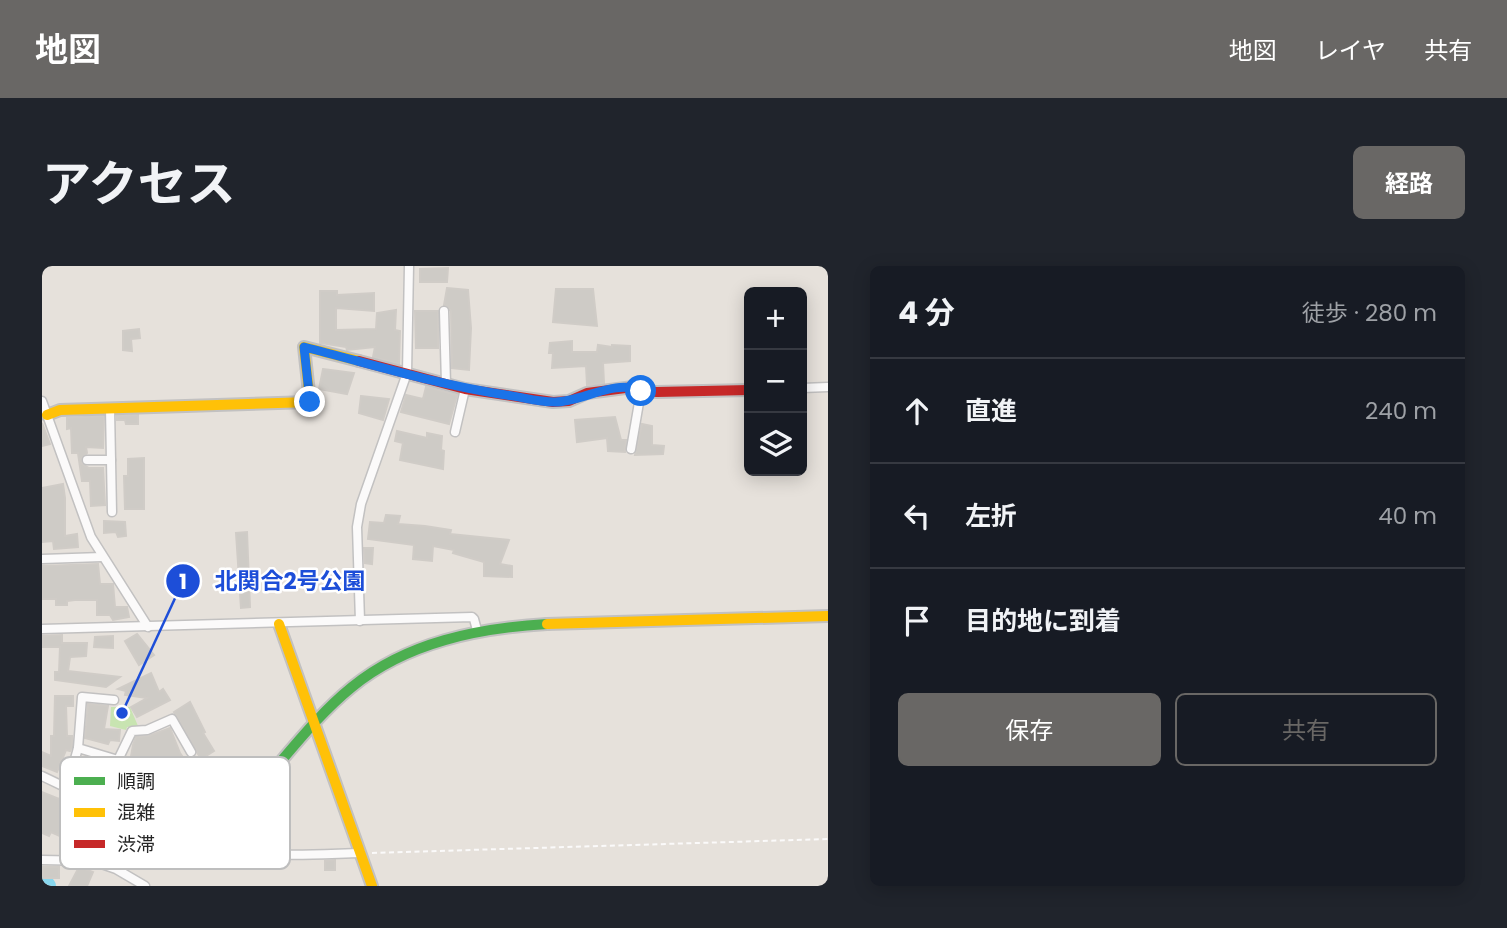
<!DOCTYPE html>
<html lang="ja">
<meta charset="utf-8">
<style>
:root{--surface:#171b24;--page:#20242c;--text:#f1f3f6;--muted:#9ea1a6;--line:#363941;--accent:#696765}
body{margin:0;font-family:Poppins,"Noto Sans JP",sans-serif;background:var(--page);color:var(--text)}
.controls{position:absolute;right:21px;top:21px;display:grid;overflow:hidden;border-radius:10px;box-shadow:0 4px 18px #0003}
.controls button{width:63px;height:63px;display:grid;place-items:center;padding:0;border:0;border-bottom:2px solid var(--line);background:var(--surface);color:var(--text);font:35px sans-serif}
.stop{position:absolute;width:21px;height:21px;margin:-16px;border:5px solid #1a73e8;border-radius:50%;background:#fff}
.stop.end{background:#1a73e8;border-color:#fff;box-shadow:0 2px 7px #0008}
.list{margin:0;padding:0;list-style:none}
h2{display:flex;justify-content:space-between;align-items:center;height:91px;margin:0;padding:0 28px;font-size:30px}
h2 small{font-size:23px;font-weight:400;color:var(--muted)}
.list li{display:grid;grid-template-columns:46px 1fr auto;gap:21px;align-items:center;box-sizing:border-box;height:105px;padding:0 28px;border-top:2px solid var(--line)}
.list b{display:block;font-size:26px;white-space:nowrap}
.list em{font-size:23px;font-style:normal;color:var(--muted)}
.actions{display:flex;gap:14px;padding:21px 28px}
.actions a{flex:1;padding:16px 0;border:2px solid var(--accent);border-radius:10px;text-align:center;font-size:24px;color:var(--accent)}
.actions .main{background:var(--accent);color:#fff}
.icon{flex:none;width:38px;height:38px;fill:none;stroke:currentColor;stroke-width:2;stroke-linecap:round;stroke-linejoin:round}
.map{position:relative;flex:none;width:786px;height:620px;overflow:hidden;border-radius:10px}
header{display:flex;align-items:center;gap:42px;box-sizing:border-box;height:98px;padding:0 35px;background:var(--accent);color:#fff}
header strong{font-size:33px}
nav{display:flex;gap:38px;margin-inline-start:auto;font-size:24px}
.intro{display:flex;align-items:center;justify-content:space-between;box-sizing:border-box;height:168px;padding:0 42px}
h1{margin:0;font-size:49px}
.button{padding:18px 32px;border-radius:10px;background:var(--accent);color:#fff;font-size:24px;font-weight:700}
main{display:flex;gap:42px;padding:0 42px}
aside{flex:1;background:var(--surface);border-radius:10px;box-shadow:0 4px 18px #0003}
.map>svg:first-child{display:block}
.green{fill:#c8e4b1}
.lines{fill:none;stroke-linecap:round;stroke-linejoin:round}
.river{stroke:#88d7ee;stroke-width:18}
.building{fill:#cecbc6;stroke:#d0ccc7;stroke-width:2}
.street-casing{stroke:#c2c1c1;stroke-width:11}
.fast-casing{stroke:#c2c1c1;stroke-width:14}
.slow-casing{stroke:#c2c1c1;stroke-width:14}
.jam-casing{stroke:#c2c1c1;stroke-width:14}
.path{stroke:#fbfafa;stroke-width:2;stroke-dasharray:5 3.5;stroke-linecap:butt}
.street{stroke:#fbfafa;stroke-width:8}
.fast{stroke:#4caf50;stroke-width:10}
.slow{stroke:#ffc107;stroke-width:10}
.jam{stroke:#c62828;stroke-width:10}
.route{stroke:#1a73e8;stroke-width:9}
.key{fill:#fff;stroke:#bebebe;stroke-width:2}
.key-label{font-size:19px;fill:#262626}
.leader{fill:none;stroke:#1d4ed8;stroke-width:2.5}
.callout-dot{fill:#1d4ed8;stroke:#fff;stroke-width:2.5}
.mark-label{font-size:21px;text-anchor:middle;font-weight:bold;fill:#fff}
.callout-label{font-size:23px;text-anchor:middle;font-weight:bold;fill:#1d4ed8;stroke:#fff;stroke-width:5;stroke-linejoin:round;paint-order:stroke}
</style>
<header>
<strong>地図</strong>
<nav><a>地図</a><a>レイヤ</a><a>共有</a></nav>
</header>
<div class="intro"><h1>アクセス</h1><a class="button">経路</a></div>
<main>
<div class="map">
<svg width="786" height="620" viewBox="0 0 786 620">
<rect width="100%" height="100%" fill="#e6e1db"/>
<!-- green -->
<polygon class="green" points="69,441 88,441 96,460 85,461 84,464 68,460"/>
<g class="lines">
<!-- river -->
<polyline class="river" points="0,614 5,620"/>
</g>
<!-- building -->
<g class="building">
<polygon points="406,2 405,16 378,16 378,3"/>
<polygon points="405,22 426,24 429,62 427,104 410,102 409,45 402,39"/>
<polygon points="514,23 551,23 555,60 511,56"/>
<polygon points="278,25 295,25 295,29 332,27 332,45 294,42 294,64 334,63 335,47 354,44 353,64 358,65 357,98 331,91 333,81 305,84 304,81 278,77"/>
<polygon points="373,45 396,45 396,82 374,82"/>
<polygon points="97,63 98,72 89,73 90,85 81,84 81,65"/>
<polygon points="530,75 530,86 555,86 556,79 570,81 570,79 588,80 588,95 561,97 562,117 545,119 544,100 510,102 511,87 507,87 508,77"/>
<polygon points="281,103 312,107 305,128 277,123"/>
<polygon points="384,121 415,129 407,158 359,146 364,129 381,133"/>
<polygon points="319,130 347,133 341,154 317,147"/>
<polygon points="96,149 96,158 84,158 83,154 75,154 75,150"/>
<polygon points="62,150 61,182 44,181 45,187 39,193 40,198 47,202 61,202 63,239 49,240 48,215 40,215 36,187 30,187 29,162 25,163 25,152"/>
<polygon points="573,151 579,174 584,174 583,186 566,185 565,172 535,176 533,154"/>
<polygon points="0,157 8,178 0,180"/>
<polygon points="600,158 610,160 610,179 622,180 621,188 593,189"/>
<polygon points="355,165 385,172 385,167 400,170 399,184 402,185 401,203 358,194 361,177 353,175"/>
<polygon points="102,192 102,243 83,243 82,210 86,210 86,193"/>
<polygon points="21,218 23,232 23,270 35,268 36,281 12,283 11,275 0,276 0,222"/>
<polygon points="344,249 358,250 356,258 383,260 409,264 408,268 467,274 458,298 470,300 470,311 442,310 442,296 411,287 412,284 391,280 390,295 371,293 372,279 326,273 328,256 342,257"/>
<polygon points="62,255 83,256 84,270 76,271 74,266 62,267"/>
<polygon points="205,266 208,341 199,342 194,267"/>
<polygon points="322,282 331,282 330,298 323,297"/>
<polygon points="56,298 58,318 71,318 73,341 85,341 87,351 71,354 68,349 55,349 55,334 33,334 25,335 25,339 14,339 14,333 0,333 0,300"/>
<polygon points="95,368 112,389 97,399 83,375"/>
<polygon points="20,369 20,377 45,377 44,390 28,391 26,405 78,411 64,421 13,414 13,406 17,406 18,381 1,381 1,370"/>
<polygon points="71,370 71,382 52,381 53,371"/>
<polygon points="109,407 117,426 121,423 128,434 95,451 89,441 105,432 83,429 84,425 76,423"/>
<polygon points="13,430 31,430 31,440 24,440 25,470 30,470 30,481 28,485 24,484 15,506 0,500 0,486 9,490 9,470 12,470"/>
<polygon points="148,436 163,466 161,467 172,485 159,493 132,446"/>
<polygon points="46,438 66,440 62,463 78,464 77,475 68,474 66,478 43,472"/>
<polygon points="128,462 138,487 151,506 137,517 136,524 143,543 137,544 138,560 132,562 131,569 122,567 122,563 111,563 111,560 95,560 95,550 83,545 77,559 63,552 74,517 87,522 122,523 126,516 125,507 112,505 112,502 98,501 97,508 90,508 91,502 87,502 91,479 94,471 107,470"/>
<polygon points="39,495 65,504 57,526 52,535 49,533 33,577 9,566 7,570 0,567 0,526 17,533 20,528 32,532 43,509 36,506"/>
<polygon points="293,594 293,604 283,604 283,595"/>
<rect x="1" y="601" width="16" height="11"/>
<polygon points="37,601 51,606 45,620 27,620"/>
</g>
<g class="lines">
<!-- street casing -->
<g class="street-casing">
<g id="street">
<polyline points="402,45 404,118"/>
<polyline points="760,122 786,121"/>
<polyline points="0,135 49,271 106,361"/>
<polyline points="68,143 70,246"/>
<polyline points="413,166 423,123"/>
<polyline points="589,183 599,125"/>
<polyline points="45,194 69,194"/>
<polyline points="0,293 60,291"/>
<polyline points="318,355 315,261 319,238 365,107 367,0"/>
<polyline points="0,363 430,351 432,353 435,364"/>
<polyline points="36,482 76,494"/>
<polyline points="71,508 88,514 120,515"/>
<polyline points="0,510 25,522 36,482 40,431 72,434"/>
<polyline points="64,572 59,558 54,554 76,494 90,465 105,464 130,453 149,486"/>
<polyline points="0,594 51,595 74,603 103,620"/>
<path d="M51,595L64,572C111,568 158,581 204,586C242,591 281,588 319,587"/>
</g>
</g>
<!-- fast casing -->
<g class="fast-casing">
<path id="fast" d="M240,494C262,468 284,442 310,421C365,376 437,362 505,358"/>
</g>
<!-- slow casing -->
<g class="slow-casing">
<g id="slow">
<polyline points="5,149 18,144 268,136 262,81 317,95"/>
<polyline points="237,358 330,620"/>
<polyline points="505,358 786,350"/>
</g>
</g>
<!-- jam casing -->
<g class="jam-casing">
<polyline id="jam" points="317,95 423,123 511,136 527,135 545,127 591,121 599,125 615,126 707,124"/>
</g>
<!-- path -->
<polyline class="path" points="330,587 786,573"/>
<!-- street -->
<use href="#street" class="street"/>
<!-- fast -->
<use href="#fast" class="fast"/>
<!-- slow -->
<use href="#slow" class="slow"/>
<!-- jam -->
<use href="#jam" class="jam"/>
</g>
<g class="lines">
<!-- route -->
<path class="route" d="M268,136L262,81C329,98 396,119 464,129C480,131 496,136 512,136C538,137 574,112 599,125"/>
</g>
<!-- legend -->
<rect x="18" y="491" width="230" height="112" rx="10" class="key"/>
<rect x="32" y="511" width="31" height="8" fill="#4caf50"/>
<rect x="32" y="542" width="31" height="9" fill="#ffc107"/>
<rect x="32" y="574" width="31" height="8" fill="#c62828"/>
<g class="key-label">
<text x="75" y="522">順調</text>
<text x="75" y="553">混雑</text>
<text x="75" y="585">渋滞</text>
</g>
<!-- callouts -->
<path class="leader" d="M80 447L141 315"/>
<g class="callout-dot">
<circle cx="80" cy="447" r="7"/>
<circle cx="141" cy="315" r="18"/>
</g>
<g class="mark-label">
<text x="141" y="323">1</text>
</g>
<g class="callout-label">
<text x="248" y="323">北関合2号公園</text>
</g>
</svg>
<div class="controls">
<button>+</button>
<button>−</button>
<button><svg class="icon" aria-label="layers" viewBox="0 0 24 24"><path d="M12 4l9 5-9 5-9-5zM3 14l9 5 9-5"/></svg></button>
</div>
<div class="stop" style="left:599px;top:125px"></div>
<div class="stop end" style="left:268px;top:136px"></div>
</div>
<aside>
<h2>4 分<small>徒歩 · 280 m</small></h2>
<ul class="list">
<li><svg class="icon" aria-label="ahead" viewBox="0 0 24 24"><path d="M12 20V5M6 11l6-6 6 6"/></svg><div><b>直進</b></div><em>240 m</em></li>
<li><svg class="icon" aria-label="left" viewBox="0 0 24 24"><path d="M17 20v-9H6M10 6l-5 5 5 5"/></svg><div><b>左折</b></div><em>40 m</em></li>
<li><svg class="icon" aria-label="arrive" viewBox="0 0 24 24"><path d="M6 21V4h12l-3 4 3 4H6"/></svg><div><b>目的地に到着</b></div></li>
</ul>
<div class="actions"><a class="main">保存</a><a>共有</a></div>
</aside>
</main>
